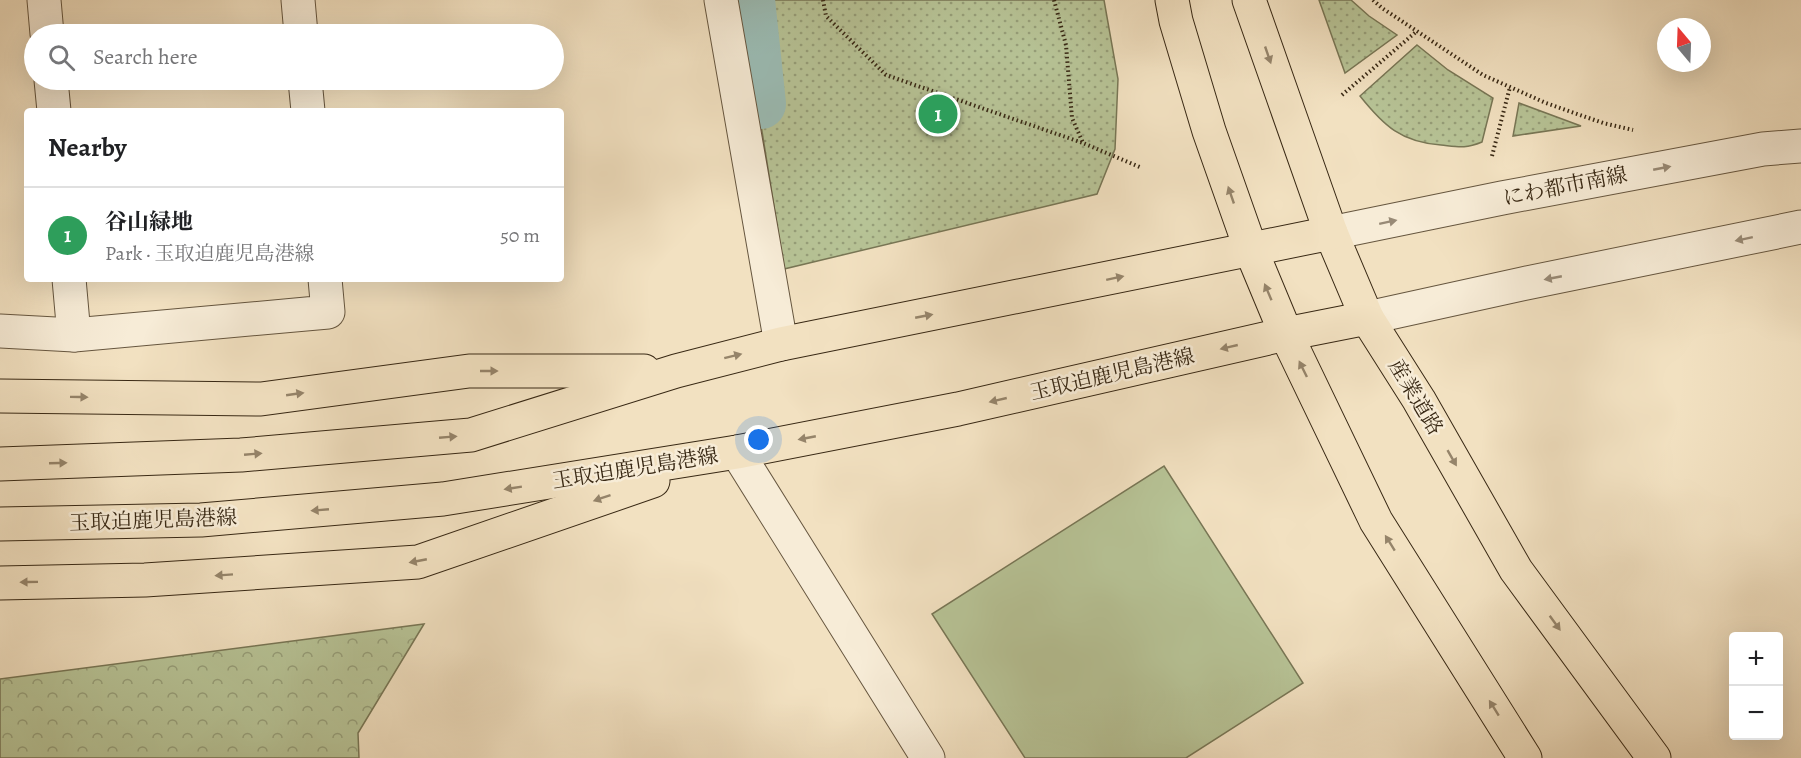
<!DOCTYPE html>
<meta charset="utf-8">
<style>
:root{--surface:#fff;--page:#f2f2f2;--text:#202124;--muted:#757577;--line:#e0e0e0;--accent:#8f2418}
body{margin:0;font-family:Alegreya,"Noto Serif JP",serif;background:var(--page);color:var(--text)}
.controls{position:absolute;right:18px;bottom:18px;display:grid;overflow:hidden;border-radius:6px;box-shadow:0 6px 24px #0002}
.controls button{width:54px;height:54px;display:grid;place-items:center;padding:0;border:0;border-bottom:2px solid var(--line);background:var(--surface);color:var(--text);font:30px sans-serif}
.compass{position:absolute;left:1657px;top:18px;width:54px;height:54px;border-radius:50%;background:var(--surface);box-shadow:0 6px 24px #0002;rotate:341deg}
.you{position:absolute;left:759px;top:440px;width:21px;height:21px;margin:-15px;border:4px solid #fff;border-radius:50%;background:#1a73e8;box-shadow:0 0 0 9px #1a73e833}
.badge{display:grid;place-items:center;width:39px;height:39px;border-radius:50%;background:var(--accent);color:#fff;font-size:20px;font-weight:700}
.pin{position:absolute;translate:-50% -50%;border:3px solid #fff;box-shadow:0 2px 6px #0006}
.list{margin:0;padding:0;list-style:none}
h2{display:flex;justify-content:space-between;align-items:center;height:78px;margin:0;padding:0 24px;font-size:26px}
h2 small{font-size:20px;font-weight:400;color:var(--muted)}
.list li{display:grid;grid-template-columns:39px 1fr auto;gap:18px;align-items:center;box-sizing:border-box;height:96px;padding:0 24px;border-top:2px solid var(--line)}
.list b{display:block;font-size:22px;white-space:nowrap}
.list p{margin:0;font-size:20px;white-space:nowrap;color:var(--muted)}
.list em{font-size:20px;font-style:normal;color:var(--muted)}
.icon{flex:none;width:33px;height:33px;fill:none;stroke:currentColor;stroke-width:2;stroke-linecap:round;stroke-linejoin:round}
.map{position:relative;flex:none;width:1801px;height:758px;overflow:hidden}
.search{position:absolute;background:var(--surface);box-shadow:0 6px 24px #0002;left:24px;top:24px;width:540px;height:66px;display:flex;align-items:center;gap:15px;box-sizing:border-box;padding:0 21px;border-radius:33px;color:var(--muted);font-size:22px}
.panel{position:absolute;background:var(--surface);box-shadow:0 6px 24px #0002;left:24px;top:108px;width:540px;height:174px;border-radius:6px}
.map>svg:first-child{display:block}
.green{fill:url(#green-dots);stroke:#787655;stroke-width:1.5}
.forest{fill:url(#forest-crowns);stroke:#787655;stroke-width:1.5}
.pitch{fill:#b7c396;stroke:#787655;stroke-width:1.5}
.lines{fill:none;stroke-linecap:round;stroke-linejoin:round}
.canal{stroke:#9bbdb6;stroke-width:50}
.minor-casing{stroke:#66563f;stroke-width:35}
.major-casing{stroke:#382814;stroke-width:35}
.path{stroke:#382814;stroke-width:4;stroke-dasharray:1.5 3;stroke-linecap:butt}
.minor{stroke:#f7ecd7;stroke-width:33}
.major{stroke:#f2e1c1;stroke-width:33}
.oneway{fill:#95846a}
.oneway2{fill:#988a76}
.labels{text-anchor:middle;stroke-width:5;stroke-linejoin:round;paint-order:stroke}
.street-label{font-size:21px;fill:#382814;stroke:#f7ecd7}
</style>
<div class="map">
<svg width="1801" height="758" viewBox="0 0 1801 758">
<defs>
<pattern id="green-dots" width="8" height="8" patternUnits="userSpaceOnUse" patternTransform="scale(1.5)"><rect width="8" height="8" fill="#b7c396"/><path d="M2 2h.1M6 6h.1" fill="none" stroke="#969e79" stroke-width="1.8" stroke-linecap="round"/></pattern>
<pattern id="forest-crowns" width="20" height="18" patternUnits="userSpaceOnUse" patternTransform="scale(1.5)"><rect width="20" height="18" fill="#b7c396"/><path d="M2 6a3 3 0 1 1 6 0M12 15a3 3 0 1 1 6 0" fill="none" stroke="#969e79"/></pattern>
</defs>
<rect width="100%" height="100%" fill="#f2e1c1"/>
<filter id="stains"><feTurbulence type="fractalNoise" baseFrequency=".00333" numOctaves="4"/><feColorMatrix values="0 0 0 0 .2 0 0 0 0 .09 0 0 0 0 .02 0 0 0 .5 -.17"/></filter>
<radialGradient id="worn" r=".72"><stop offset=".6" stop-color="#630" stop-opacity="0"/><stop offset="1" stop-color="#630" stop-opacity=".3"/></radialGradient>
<!-- green -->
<g class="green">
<polygon points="741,0 1104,0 1118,79 1115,149 1097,194 784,269"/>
<polygon points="1319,0 1351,0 1369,16 1397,35 1345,73"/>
<path d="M1417,45L1448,70L1493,98L1482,142C1465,149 1459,147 1441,145C1401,142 1384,126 1360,96Z"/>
<polygon points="1519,103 1581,126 1513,136"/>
</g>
<!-- forest -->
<polygon class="forest" points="424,624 358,733 359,758 0,758 0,679"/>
<!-- pitch -->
<polygon class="pitch" points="1164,466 1303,683 1186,758 1025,758 932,614"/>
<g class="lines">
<!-- canal -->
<polyline class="canal" points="750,0 761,104"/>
<!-- minor casing -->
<g class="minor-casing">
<g id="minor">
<polyline points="44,0 47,34"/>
<polyline points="298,0 301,34"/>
<polyline points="721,0 781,344"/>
<polyline points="51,80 54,111"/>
<polyline points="305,80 308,111"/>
<polyline points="1331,233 1502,198 1763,149 1801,146"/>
<polyline points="69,279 74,335"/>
<polyline points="1367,318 1522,284 1801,227"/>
<polyline points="0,331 74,335 328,312 325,279"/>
<polyline points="737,452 928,758"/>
</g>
</g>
<!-- major casing -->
<g class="major-casing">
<g id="major">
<polyline points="1172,0 1176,21 1209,131 1251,250 1286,334 1376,521 1525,758"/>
<polyline points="1249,0 1331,233 1367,318 1419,400 1516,570 1654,758"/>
<polyline points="0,396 261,399 469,371 644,371"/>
<polyline points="0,464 241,455 471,435 676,371 781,344 1331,233"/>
<polyline points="0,524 201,520 443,499 737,452 958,409 1286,334 1367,318"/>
<polyline points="0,583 145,580 418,562 653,481"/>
</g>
</g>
<!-- path -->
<g class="path">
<polyline points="823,0 826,16 886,75 1083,143"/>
<polyline points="1054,0 1066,45 1072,118 1083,143 1142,168"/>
<polyline points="1373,0 1382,8 1483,75 1546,103 1603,123 1633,130"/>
<polyline points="1342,95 1417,31"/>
<polyline points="1492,156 1510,87"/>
</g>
<!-- minor -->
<use href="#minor" class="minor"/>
<!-- major -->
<use href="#major" class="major"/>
</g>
<!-- one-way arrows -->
<defs><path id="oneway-solid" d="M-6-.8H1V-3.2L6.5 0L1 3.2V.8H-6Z" transform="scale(1.5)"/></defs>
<g class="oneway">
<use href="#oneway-solid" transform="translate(1268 55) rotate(71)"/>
<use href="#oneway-solid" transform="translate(1231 195) rotate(-109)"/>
<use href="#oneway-solid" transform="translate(1115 278) rotate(-12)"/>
<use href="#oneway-solid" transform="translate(1268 292) rotate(-113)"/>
<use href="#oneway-solid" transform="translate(924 316) rotate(-11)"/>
<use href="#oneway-solid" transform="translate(1229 347) rotate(167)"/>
<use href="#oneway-solid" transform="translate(733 356) rotate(-14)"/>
<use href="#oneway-solid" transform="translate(1303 369) rotate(-116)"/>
<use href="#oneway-solid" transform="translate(489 371)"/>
<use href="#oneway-solid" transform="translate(295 394) rotate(-8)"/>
<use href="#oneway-solid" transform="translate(79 397) rotate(1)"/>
<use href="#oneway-solid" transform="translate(998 400) rotate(167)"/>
<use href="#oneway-solid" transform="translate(448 437) rotate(-5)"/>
<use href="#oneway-solid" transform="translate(807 438) rotate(169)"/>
<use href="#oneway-solid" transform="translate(253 454) rotate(-5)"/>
<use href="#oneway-solid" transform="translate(1452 458) rotate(60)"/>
<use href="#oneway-solid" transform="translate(58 463) rotate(-2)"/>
<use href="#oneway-solid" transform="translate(513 488) rotate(171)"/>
<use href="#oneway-solid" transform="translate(602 498) rotate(161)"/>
<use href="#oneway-solid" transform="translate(320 510) rotate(175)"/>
<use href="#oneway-solid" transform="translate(1390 543) rotate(-122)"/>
<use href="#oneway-solid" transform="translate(418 561) rotate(169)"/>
<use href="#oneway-solid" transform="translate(224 575) rotate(176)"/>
<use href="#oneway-solid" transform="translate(29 582) rotate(179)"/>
<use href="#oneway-solid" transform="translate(1555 623) rotate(54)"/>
<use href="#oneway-solid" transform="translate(1494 708) rotate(-122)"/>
</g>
<g class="oneway2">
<use href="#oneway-solid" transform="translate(1662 168) rotate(-11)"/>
<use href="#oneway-solid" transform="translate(1388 222) rotate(-12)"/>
<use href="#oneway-solid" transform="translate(1744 239) rotate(168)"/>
<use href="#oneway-solid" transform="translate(1553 278) rotate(169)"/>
</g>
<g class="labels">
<!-- street labels -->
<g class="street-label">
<text transform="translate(1565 186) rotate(-11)" y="7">にわ都市南線</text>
<text transform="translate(1112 374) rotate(-13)" y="7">玉取迫鹿児島港線</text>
<text transform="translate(1416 397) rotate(59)" y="7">産業道路</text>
<text transform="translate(635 468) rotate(-9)" y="7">玉取迫鹿児島港線</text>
<text transform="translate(153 520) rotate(-2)" y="7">玉取迫鹿児島港線</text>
</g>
</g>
<rect width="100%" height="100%" filter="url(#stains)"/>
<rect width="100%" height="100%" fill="url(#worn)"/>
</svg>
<div class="controls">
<button>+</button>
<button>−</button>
</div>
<svg class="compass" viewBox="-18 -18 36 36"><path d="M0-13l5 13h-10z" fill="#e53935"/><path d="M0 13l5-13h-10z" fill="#757577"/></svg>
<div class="you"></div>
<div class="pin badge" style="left:938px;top:114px;background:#2e9e5b">1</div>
<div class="search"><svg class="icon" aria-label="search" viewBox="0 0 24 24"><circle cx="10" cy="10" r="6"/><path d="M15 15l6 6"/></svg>Search here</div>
<section class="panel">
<h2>Nearby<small></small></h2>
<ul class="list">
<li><span class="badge" style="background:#2e9e5b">1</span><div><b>谷山緑地</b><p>Park · 玉取迫鹿児島港線</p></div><em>50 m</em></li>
</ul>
</section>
</div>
